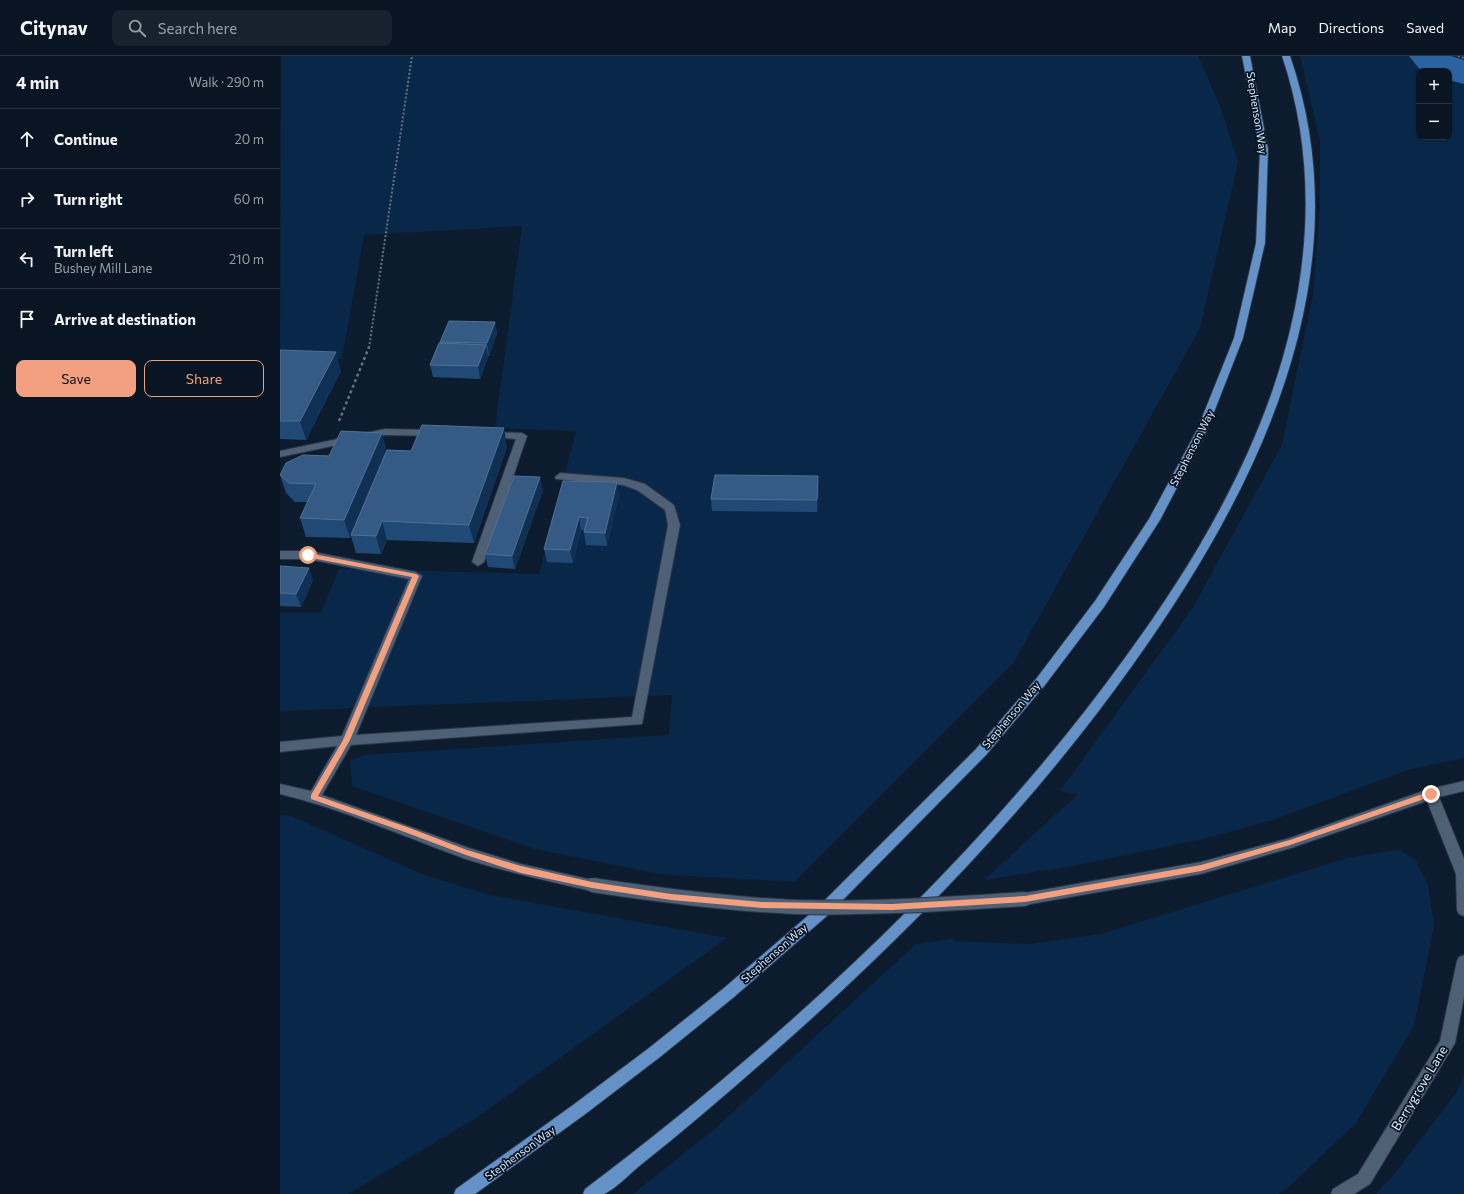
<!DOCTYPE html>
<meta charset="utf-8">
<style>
:root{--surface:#091522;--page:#17222f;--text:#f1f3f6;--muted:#999fa5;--line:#293440;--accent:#f2a07f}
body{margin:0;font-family:Commissioner,sans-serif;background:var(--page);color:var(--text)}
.controls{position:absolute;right:12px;top:12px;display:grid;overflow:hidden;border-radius:8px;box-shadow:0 1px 3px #0004}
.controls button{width:36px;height:36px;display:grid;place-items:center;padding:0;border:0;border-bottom:1px solid var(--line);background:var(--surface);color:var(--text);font:20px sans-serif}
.stop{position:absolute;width:12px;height:12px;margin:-9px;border:3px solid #f2a07f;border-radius:50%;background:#fff}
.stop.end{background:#f2a07f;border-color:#fff;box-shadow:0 1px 4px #0008}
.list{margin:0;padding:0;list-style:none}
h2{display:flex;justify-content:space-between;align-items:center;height:52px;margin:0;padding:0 16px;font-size:17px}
h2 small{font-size:13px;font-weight:400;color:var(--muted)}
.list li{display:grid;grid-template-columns:26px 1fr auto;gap:12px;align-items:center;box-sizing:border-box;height:60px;padding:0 16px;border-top:1px solid var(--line)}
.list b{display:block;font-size:15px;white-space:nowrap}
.list p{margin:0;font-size:13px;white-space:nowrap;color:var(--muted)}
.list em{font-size:13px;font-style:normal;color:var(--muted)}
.actions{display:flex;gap:8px;padding:12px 16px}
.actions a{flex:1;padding:9px 0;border:1px solid var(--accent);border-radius:8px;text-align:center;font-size:14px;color:var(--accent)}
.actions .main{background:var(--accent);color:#111}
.icon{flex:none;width:22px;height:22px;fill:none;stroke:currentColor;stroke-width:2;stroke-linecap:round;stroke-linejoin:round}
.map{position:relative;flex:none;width:1184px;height:1138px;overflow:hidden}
header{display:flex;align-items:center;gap:24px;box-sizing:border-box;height:56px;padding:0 20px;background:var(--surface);border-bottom:1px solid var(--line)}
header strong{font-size:19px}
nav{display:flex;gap:22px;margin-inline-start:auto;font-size:14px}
.search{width:280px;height:36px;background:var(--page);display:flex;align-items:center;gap:10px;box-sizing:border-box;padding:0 14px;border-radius:8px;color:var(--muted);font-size:15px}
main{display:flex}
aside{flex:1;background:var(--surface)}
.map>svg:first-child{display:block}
.green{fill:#092849;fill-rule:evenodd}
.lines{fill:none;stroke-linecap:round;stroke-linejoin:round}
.river{fill:#2b63a1;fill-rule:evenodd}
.minor-casing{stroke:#2d3443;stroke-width:2}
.major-casing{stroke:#2d3443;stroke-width:2}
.path-far1{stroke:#647281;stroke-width:2;stroke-dasharray:2 2;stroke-linecap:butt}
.path{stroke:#647281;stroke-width:2.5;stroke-dasharray:3 3;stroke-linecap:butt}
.minor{fill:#4d6075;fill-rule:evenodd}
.major{fill:#6492c7;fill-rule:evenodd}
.minor-bridge-casing{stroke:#2d3443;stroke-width:16;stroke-linecap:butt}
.minor-bridge{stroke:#4d6075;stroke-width:14}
.wall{fill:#204975}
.shaded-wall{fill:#103053}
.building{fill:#355a83;stroke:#507195}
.route{fill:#f2a07f}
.labels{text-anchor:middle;stroke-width:3.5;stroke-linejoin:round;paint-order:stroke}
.street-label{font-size:11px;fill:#dfeaf6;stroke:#041324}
.near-street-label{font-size:13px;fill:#dfeaf6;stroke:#041324}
</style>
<header>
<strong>Citynav</strong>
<div class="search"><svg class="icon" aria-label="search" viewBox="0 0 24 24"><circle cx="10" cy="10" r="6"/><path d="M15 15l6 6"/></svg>Search here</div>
<nav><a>Map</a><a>Directions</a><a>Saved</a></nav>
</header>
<main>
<aside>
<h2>4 min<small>Walk · 290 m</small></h2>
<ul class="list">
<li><svg class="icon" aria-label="ahead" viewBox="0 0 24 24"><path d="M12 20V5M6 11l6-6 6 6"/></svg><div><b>Continue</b></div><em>20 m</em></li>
<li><svg class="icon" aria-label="right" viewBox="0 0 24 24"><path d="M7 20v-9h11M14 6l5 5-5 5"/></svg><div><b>Turn right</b></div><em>60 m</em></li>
<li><svg class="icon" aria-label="left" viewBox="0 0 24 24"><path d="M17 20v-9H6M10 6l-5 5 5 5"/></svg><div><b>Turn left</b><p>Bushey Mill Lane</p></div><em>210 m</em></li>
<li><svg class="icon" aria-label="arrive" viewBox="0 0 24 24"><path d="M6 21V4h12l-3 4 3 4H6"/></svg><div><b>Arrive at destination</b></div></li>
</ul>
<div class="actions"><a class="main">Save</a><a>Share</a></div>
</aside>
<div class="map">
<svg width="1184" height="1138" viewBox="0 0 1184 1138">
<rect width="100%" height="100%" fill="#0c1c2e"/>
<!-- green -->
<g class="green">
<polygon points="1,0 918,0 940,50 958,106 920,272 734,606 514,826 379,818 255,793 72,730 70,705 84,699 389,679 392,639 0,655 0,557 41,557 59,513 259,518 296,375 215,372 242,170 84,179 62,303 0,303"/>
<path d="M1020,0H1184V702L1131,713L989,765L923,783L787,811L704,824L798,738L780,735L912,553L1002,389L1033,239L1040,151V85ZM1139,15H1169V81H1139Z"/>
<polygon points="0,759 11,760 144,819 210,839 447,882 196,1062 68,1138 0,1138"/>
<polygon points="1119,794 1135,803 1148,829 1154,869 1134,969 1076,1067 1012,1128 999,1138 353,1138 437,1071 636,888 676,882 673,885 751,888 821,878 1071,801"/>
<polygon points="1184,1020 1184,1138 1096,1138 1116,1116 1176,1037"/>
</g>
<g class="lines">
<!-- river -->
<polygon class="river" points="1129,0 1171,0 1184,4 1184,28 1169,24 1169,15 1141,15"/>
<!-- minor casing -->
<g class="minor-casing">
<g id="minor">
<polygon points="105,373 155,374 160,377 155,380 105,379 0,401 0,395"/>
<polygon points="209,376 242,377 247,380 204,506 198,510 192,506 236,383 205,381 204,379 205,377"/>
<path d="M280,417L344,422L365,428L394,449L400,469L362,668L71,689L42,739L189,792L241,808L317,825L319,829L317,833L312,835C268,825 225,816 183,802C122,780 63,753 0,738V728L31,735L57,690L0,696V686L62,680L129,523L28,503H0V495H28L136,516L142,520L76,679L352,661L388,469L385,454L357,434L343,429L276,423L275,421Z"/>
<polygon points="1184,725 1184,735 1159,741 1184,803 1184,860 1179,858 1177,854 1176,818 1147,745 1011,792 921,818 745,849 740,847 738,843 740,839 745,837 921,806 1010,782 1146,734"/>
<polygon points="1184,899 1184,941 1175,987 1090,1128 1074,1138 1051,1138 1053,1133 1078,1118 1160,985 1177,905 1179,901"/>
</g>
</g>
<!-- major casing -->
<g class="major-casing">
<g id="major">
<polygon points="962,0 970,0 988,93 985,187 963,282 927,374 880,464 824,551 765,629 706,699 548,859 454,941 380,1001 304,1059 195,1138 174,1138 176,1133 293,1049 369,992 444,932 538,851 696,693 756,623 815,545 869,463 917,374 954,282 976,187 980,93"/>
<path d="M1002,0H1010C1085,217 979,432 854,607C749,755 621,885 484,1005C443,1041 401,1077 358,1111C350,1118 334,1134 324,1138C319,1138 309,1138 303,1138L305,1133C506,981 700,803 847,599C907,517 960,429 993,333C1030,225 1039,109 1002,0Z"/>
</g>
</g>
<!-- path-far1 -->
<g class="path-far1">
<polyline points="1178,0 1184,2"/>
<polyline points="89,292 132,0"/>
</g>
<!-- path -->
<polyline class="path" points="59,365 89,291"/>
<!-- minor -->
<use href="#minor" class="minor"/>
<!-- major -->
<use href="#major" class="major"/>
<!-- minor-bridge casing -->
<g class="minor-bridge-casing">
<path id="minor-bridge" d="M312,829C379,839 446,848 514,851C591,853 668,848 745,843"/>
</g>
<!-- minor-bridge -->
<use href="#minor-bridge" class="minor-bridge"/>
</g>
<!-- wall -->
<g class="wall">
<polygon points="215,266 217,278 209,300 208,300 208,301 200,323 153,321 150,309 160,287 160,286"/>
<polygon points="0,294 61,315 26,384 0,383"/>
<polygon points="227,391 194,487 107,484 101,498 76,497 71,480 70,482 26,481 20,462 28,446 15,446 6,437 0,419 49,400 107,394 131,395"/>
<polygon points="283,425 339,439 327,490 306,489 304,476 305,474 301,474 293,507 267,506 264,493"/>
<polygon points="539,433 537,456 432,455 431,443"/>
<polygon points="263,434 235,513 208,511 205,498"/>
<polygon points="0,510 33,524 21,551 0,550"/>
</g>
<!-- shaded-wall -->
<g class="shaded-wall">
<polygon points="215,266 217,278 209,300 207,287"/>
<polygon points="206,289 208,301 200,323 198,310"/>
<polygon points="56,296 61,315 26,384 20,365"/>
<polygon points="224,372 227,391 194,487 189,469"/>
<polygon points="102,377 107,395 71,479 71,480 70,482 64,464"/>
<polygon points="538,420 539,433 537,456 537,444"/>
<polygon points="260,421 263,434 235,513 232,500"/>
<polygon points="337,426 339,439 327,490 325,477"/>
<polygon points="299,461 301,474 293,507 290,494"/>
<polygon points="102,465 107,484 101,498 96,480"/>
<polygon points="29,512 33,524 21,551 16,538"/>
</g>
<!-- building -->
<g class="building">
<polygon points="169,265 215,266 207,287 160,286"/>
<polygon points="159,287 206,289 198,310 150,309"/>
<polygon points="0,294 56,296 20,365 0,365"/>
<polygon points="142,369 224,372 189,469 102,465 96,480 71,479 107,394 131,395"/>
<polygon points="61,375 102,377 64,464 20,462 36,428 9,427 0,419 6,407 23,399 49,400"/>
<polygon points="435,419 538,420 537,444 431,443"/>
<polygon points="234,420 260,421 232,500 205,498"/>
<polygon points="283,425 337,426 325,477 304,476 308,462 299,461 290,494 264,493"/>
<polygon points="0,510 29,512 16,538 0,537"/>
</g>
<!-- route -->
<polygon class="route" points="28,497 136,518 139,520 70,684 38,740 127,771 187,794 241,810 312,826 391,838 482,846 612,848 745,840 921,809 1010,784 1151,735 1154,738 1153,740 1010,789 921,815 745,846 612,854 482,852 391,844 312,832 241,817 186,799 122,775 31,743 31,739 63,684 132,521 26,501 25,499"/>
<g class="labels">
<!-- street labels -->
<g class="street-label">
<text transform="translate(977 57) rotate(81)" y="4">Stephenson Way</text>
<text transform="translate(912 392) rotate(-63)" y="4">Stephenson Way</text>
<text transform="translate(731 659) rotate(-50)" y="4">Stephenson Way</text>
<text transform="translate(494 897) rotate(-41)" y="4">Stephenson Way</text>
<text transform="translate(240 1097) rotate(-36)" y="4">Stephenson Way</text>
</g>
<!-- near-street labels -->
<g class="near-street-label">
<text transform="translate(1139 1032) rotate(-59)" y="5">Berrygrove Lane</text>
</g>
</g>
</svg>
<div class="controls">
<button>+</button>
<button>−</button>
</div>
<div class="stop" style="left:28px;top:499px"></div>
<div class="stop end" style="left:1151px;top:738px"></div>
</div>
</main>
